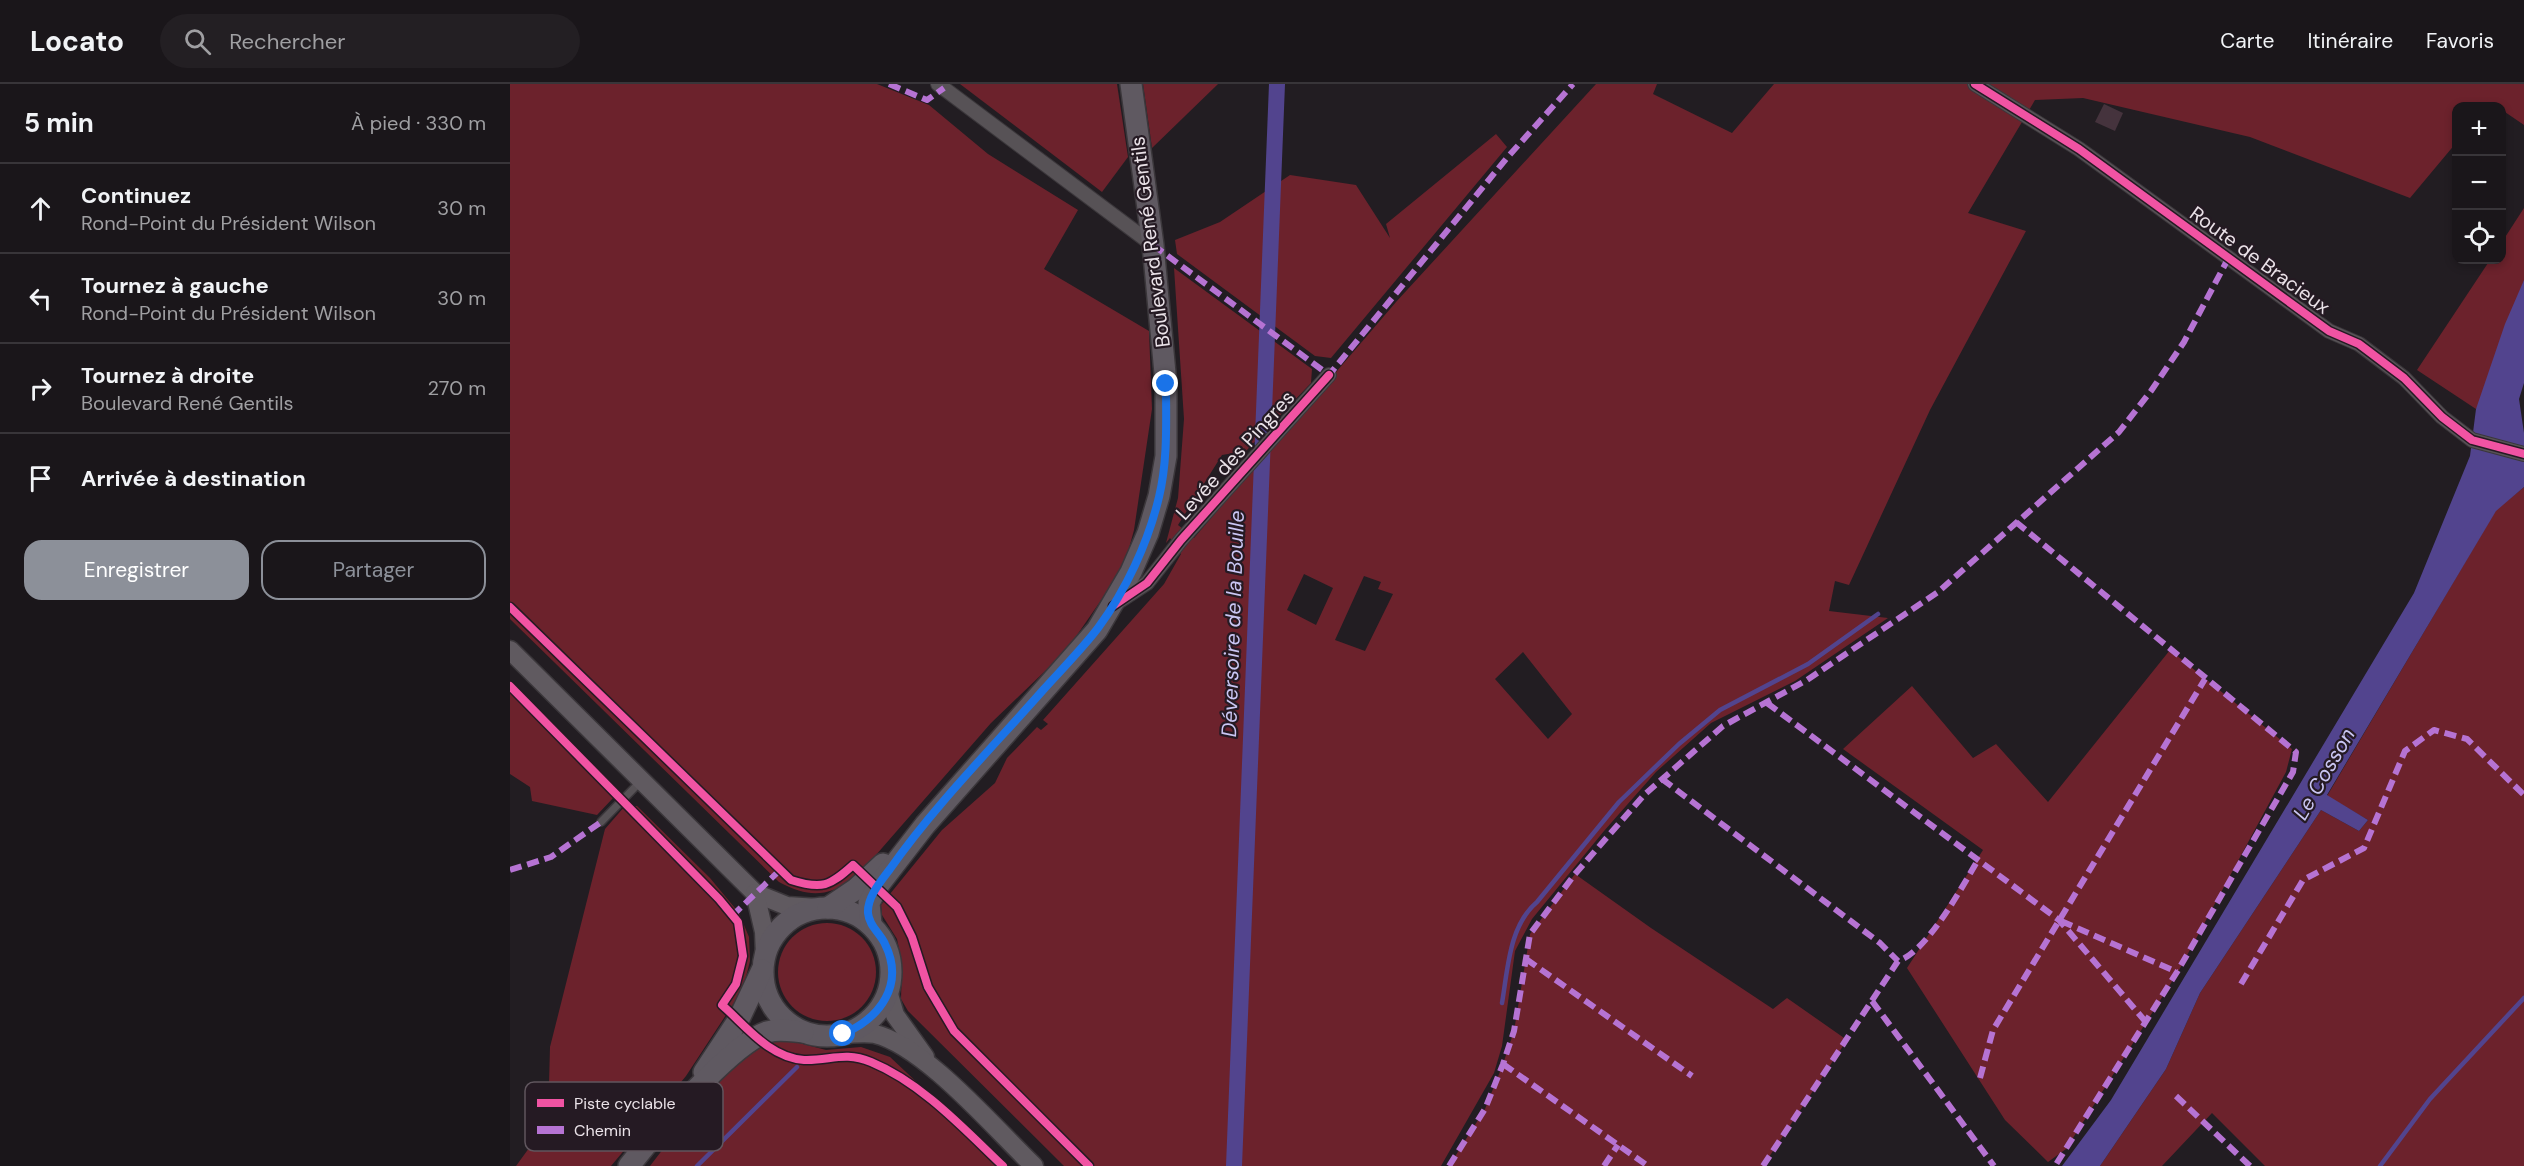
<!DOCTYPE html>
<html lang="fr">
<meta charset="utf-8">
<style>
:root{--surface:#1a161a;--page:#231f23;--text:#f1f3f6;--muted:#9f9fa2;--line:#383539;--accent:#8c9099}
body{margin:0;font-family:"DM Sans",sans-serif;background:var(--page);color:var(--text)}
.controls{position:absolute;right:18px;top:18px;display:grid;overflow:hidden;border-radius:12px;box-shadow:0 3px 9px #0003}
.controls button{width:54px;height:54px;display:grid;place-items:center;padding:0;border:0;border-bottom:2px solid var(--line);background:var(--surface);color:var(--text);font:30px sans-serif}
.stop{position:absolute;width:18px;height:18px;margin:-14px;border:4px solid #1a73e8;border-radius:50%;background:#fff}
.stop.end{background:#1a73e8;border-color:#fff;box-shadow:0 2px 6px #0008}
.list{margin:0;padding:0;list-style:none}
h2{display:flex;justify-content:space-between;align-items:center;height:78px;margin:0;padding:0 24px;font-size:26px}
h2 small{font-size:20px;font-weight:400;color:var(--muted)}
.list li{display:grid;grid-template-columns:39px 1fr auto;gap:18px;align-items:center;box-sizing:border-box;height:90px;padding:0 24px;border-top:2px solid var(--line)}
.list b{display:block;font-size:22px;white-space:nowrap}
.list p{margin:0;font-size:20px;white-space:nowrap;color:var(--muted)}
.list em{font-size:20px;font-style:normal;color:var(--muted)}
.actions{display:flex;gap:12px;padding:18px 24px}
.actions a{flex:1;padding:14px 0;border:2px solid var(--accent);border-radius:18px;text-align:center;font-size:21px;color:var(--accent)}
.actions .main{background:var(--accent);color:#fff}
.icon{flex:none;width:33px;height:33px;fill:none;stroke:currentColor;stroke-width:2;stroke-linecap:round;stroke-linejoin:round}
.map{position:relative;flex:none;width:2014px;height:1082px;overflow:hidden}
header{display:flex;align-items:center;gap:36px;box-sizing:border-box;height:84px;padding:0 30px;background:var(--surface);border-bottom:2px solid var(--line)}
header strong{font-size:28px}
nav{display:flex;gap:33px;margin-inline-start:auto;font-size:21px}
.search{width:420px;height:54px;background:var(--page);display:flex;align-items:center;gap:15px;box-sizing:border-box;padding:0 21px;border-radius:33px;color:var(--muted);font-size:22px}
main{display:flex}
aside{flex:1;background:var(--surface)}
.map>svg:first-child{display:block}
.green{fill:#6c222c;fill-rule:evenodd}
.water{fill:#52448e}
.lines{fill:none;stroke-linecap:round;stroke-linejoin:round}
.stream{stroke:#52448e;stroke-width:4.5}
.canal{stroke:#52448e;stroke-width:16}
.building{fill:#45333d}
.service-casing{stroke:#3b373b;stroke-width:10}
.minor-casing{stroke:#3b373b;stroke-width:16}
.secondary-casing{stroke:#3b373b;stroke-width:21}
.primary-casing{stroke:#3b373b;stroke-width:24}
.service{stroke:#575256;stroke-width:7}
.minor{stroke:#575256;stroke-width:14}
.secondary{stroke:#605a60;stroke-width:18}
.primary{stroke:#5f5961;stroke-width:21}
.quiet{stroke:#b673d3;stroke-width:6;stroke-dasharray:12 6;stroke-linecap:butt}
.cycleway-casing{stroke:#251a23;stroke-width:11}
.cycleway{stroke:#f153a3;stroke-width:8}
.route{stroke:#1a73e8;stroke-width:8}
.labels{text-anchor:middle;stroke-width:4.5;stroke-linejoin:round;paint-order:stroke}
.street-label{font-size:20px;fill:#eae2e8;stroke:#251a23}
.water-label{font-size:21px;font-style:italic;fill:#cac6f3;stroke:#251a23}
.key{fill:#251a23;stroke:#60565e;stroke-width:1.5}
.key-label{font-size:16px;fill:#eae2e8}
</style>
<header>
<strong>Locato</strong>
<div class="search"><svg class="icon" aria-label="search" viewBox="0 0 24 24"><circle cx="10" cy="10" r="6"/><path d="M15 15l6 6"/></svg>Rechercher</div>
<nav><a>Carte</a><a>Itinéraire</a><a>Favoris</a></nav>
</header>
<main>
<aside>
<h2>5 min<small>À pied · 330 m</small></h2>
<ul class="list">
<li><svg class="icon" aria-label="ahead" viewBox="0 0 24 24"><path d="M12 20V5M6 11l6-6 6 6"/></svg><div><b>Continuez</b><p>Rond-Point du Président Wilson</p></div><em>30 m</em></li>
<li><svg class="icon" aria-label="left" viewBox="0 0 24 24"><path d="M17 20v-9H6M10 6l-5 5 5 5"/></svg><div><b>Tournez à gauche</b><p>Rond-Point du Président Wilson</p></div><em>30 m</em></li>
<li><svg class="icon" aria-label="right" viewBox="0 0 24 24"><path d="M7 20v-9h11M14 6l5 5-5 5"/></svg><div><b>Tournez à droite</b><p>Boulevard René Gentils</p></div><em>270 m</em></li>
<li><svg class="icon" aria-label="arrive" viewBox="0 0 24 24"><path d="M6 21V4h12l-3 4 3 4H6"/></svg><div><b>Arrivée à destination</b></div></li>
</ul>
<div class="actions"><a class="main">Enregistrer</a><a>Partager</a></div>
</aside>
<div class="map">
<svg width="2014" height="1082" viewBox="0 0 2014 1082">
<rect width="100%" height="100%" fill="#221d22"/>
<!-- green -->
<g class="green">
<path d="M0,0H367L419,21L478,70L568,126L534,185L639,247L642,325L624,446L614,483L556,567L481,639L345,795C315,813 300,814 269,798L0,535Z"/>
<polygon points="450,0 607,0 618,73 592,108"/>
<polygon points="633,0 708,0 642,64"/>
<path d="M1086,0H1147L1143,10L1222,49L1264,0H2014V41L1992,26V22L1981,19L1978,22H1946V59L1900,114L1740,53L1573,14L1525,16L1458,129L1516,147L1420,326L1339,501L1325,497L1319,527L1378,534L1285,597L1201,639L1146,688L1094,747L1022,835L1005,867L992,962L984,989L931,1082H554L398,927L391,915L392,879L387,855L372,831L371,821L432,746L485,699L497,674L527,643L531,646L538,640L533,636L654,500L671,470L660,454L656,459L668,414L674,335L664,184L802,285L801,299L736,367L712,371L668,441L684,454L886,218ZM794,490L823,504L806,541L777,526ZM854,492L871,498L868,505L883,510L855,567L825,556ZM1013,568L1062,630L1038,655L985,595Z"/>
<polygon points="986,50 997,63 821,274 805,272 667,170 665,156 710,138 780,91 846,101 880,154 876,140"/>
<polygon points="2014,124 2014,242 1966,325 1907,286 1980,176 1992,176 1992,158"/>
<polygon points="2014,403 2014,1082 1755,1082 1702,1029 1652,1082 1590,1082 1656,985 1690,909 1811,726 1849,747 1858,736 1817,712 1986,426"/>
<polygon points="1660,566 1782,665 1776,688 1668,888 1556,1065 1538,1078 1495,1036 1397,884 1473,766 1333,665 1402,602 1463,674 1486,660 1538,718"/>
<polygon points="0,598 104,701 104,713 87,731 22,717 20,703 0,690"/>
<polygon points="115,722 127,722 200,794 229,829 239,853 240,877 233,905 176,992 101,1082 6,1082 38,1038 40,963 95,745"/>
<polygon points="1065,790 1141,844 1263,925 1277,914 1337,956 1253,1082 939,1082 975,1025 993,980 1004,947 1020,850"/>
<circle cx="317" cy="888" r="49"/>
<polygon points="270,954 316,966 351,963 380,973 496,1082 140,1082 186,1022 245,961"/>
</g>
<!-- water -->
<polygon class="water" points="2014,196 2014,299 2009,315 2014,349 2014,403 1986,427 1817,711 1858,736 1849,747 1811,726 1690,909 1656,985 1590,1082 1552,1082 1601,1016 1904,509 1960,372 1966,325 1995,240"/>
<g class="lines">
<!-- stream -->
<g class="stream">
<path d="M992,919C998,884 999,842 1027,818L1109,718L1169,660L1210,626L1298,580L1368,530"/>
<polyline points="187,1082 287,983"/>
<polyline points="1870,1082 1920,1015 2014,914"/>
</g>
<!-- canal -->
<polyline class="canal" points="724,1082 767,0"/>
</g>
<!-- building -->
<polygon class="building" points="1594,20 1613,29 1605,47 1585,38"/>
<g class="lines">
<!-- service casing -->
<g class="service-casing">
<polyline id="service" points="91,738 131,697"/>
</g>
<!-- minor casing -->
<g class="minor-casing">
<g id="minor">
<polyline points="428,0 643,161"/>
<polyline points="1465,0 1569,65 1819,247 1849,260 1894,294 1932,333 1962,356 2014,370"/>
<polyline points="605,520 637,499 671,456 819,291"/>
</g>
</g>
<!-- secondary casing -->
<g class="secondary-casing">
<g id="secondary">
<polyline points="0,566 245,809 277,822 308,824"/>
<polyline points="245,809 254,848 255,872"/>
<polyline points="378,907 385,931 415,973"/>
<path d="M333,950C343,950 355,948 365,950C415,962 486,1046 524,1082"/>
</g>
</g>
<!-- primary casing -->
<g class="primary-casing">
<g id="primary">
<circle cx="317" cy="888" r="64"/>
<polyline points="318,824 346,805 373,780"/>
<polyline points="361,840 359,819 367,803 415,741 587,546 621,488 638,449 649,412 656,372 656,300 643,161 621,0"/>
<polyline points="194,988 229,935 252,886"/>
<path d="M119,1082C144,1050 221,960 257,948C269,944 281,947 293,948"/>
</g>
</g>
<!-- service -->
<use href="#service" class="service"/>
<!-- minor -->
<use href="#minor" class="minor"/>
<!-- secondary -->
<use href="#secondary" class="secondary"/>
<!-- primary -->
<use href="#primary" class="primary"/>
<!-- quiet -->
<g class="quiet">
<polyline points="379,0 417,16 434,4"/>
<polyline points="643,161 819,291 996,75 1063,0"/>
<polyline points="1506,438 1786,668 1783,688 1667,888 1545,1082"/>
<polyline points="1257,619 1549,836 1635,937"/>
<polyline points="1152,695 1370,859 1388,877"/>
<polyline points="0,786 41,773 91,738"/>
<polyline points="222,832 270,786"/>
<polyline points="1551,837 1667,888"/>
<polyline points="1016,875 1182,992"/>
<polyline points="1731,900 1793,796 1854,764 1895,667 1924,646 1957,655 2014,711"/>
<polyline points="1362,917 1484,1082"/>
<polyline points="993,980 1138,1082"/>
<polyline points="1470,994 1483,946 1695,595"/>
<polyline points="1666,1012 1740,1082"/>
<polyline points="939,1082 975,1025 993,980 1004,947 1020,850 1065,790 1134,711 1213,642 1297,596 1428,508 1609,348 1641,307 1674,258 1719,173"/>
<polyline points="1094,1082 1108,1061"/>
<path d="M1253,1082L1388,877C1417,868 1452,803 1468,776"/>
</g>
<!-- cycleway casing -->
<g class="cycleway-casing">
<g id="cycleway">
<polyline points="1465,0 1569,65 1819,247 1849,260 1894,294 1932,333 1962,356 2014,370"/>
<polyline points="603,522 637,499 671,456 819,291"/>
<path d="M0,523L281,796C312,806 320,802 343,781L387,823L402,853L418,903L444,947L579,1082"/>
<path d="M0,602L209,815L228,838L233,872L226,900L212,921C236,942 260,974 294,976C320,977 334,967 361,978C412,999 454,1045 493,1082"/>
</g>
</g>
<!-- cycleway -->
<use href="#cycleway" class="cycleway"/>
</g>
<g class="lines">
<!-- route -->
<path class="route" d="M333,950C370,934 395,901 375,860C370,849 359,842 358,829C357,813 371,797 380,785C425,721 482,664 534,605C552,585 572,565 588,544C616,506 638,459 649,413C658,376 656,337 656,300"/>
</g>
<g class="labels">
<!-- street labels -->
<g class="street-label">
<text transform="translate(640 158) rotate(-97)" y="7">Boulevard René Gentils</text>
<text transform="translate(1750 176) rotate(36)" y="7">Route de Bracieux</text>
<text transform="translate(725 371) rotate(-48)" y="7">Levée des Pingres</text>
</g>
<!-- water labels -->
<g class="water-label">
<text transform="translate(723 540) rotate(-88)" y="7">Déversoire de la Bouille</text>
<text transform="translate(1814 690) rotate(-60)" y="7">Le Cosson</text>
</g>
</g>
<!-- legend -->
<rect x="15" y="998" width="198" height="69" rx="9" class="key"/>
<rect x="27" y="1015" width="27" height="8" fill="#f153a3"/>
<rect x="27" y="1042" width="27" height="8" fill="#b673d3"/>
<g class="key-label">
<text x="64" y="1025">Piste cyclable</text>
<text x="64" y="1052">Chemin</text>
</g>
</svg>
<div class="controls">
<button>+</button>
<button>−</button>
<button><svg class="icon" aria-label="locate" viewBox="0 0 24 24"><circle cx="12" cy="12" r="6"/><path d="M12 2v4M12 18v4M2 12h4M18 12h4"/></svg></button>
</div>
<div class="stop" style="left:333px;top:950px"></div>
<div class="stop end" style="left:656px;top:300px"></div>
</div>
</main>
